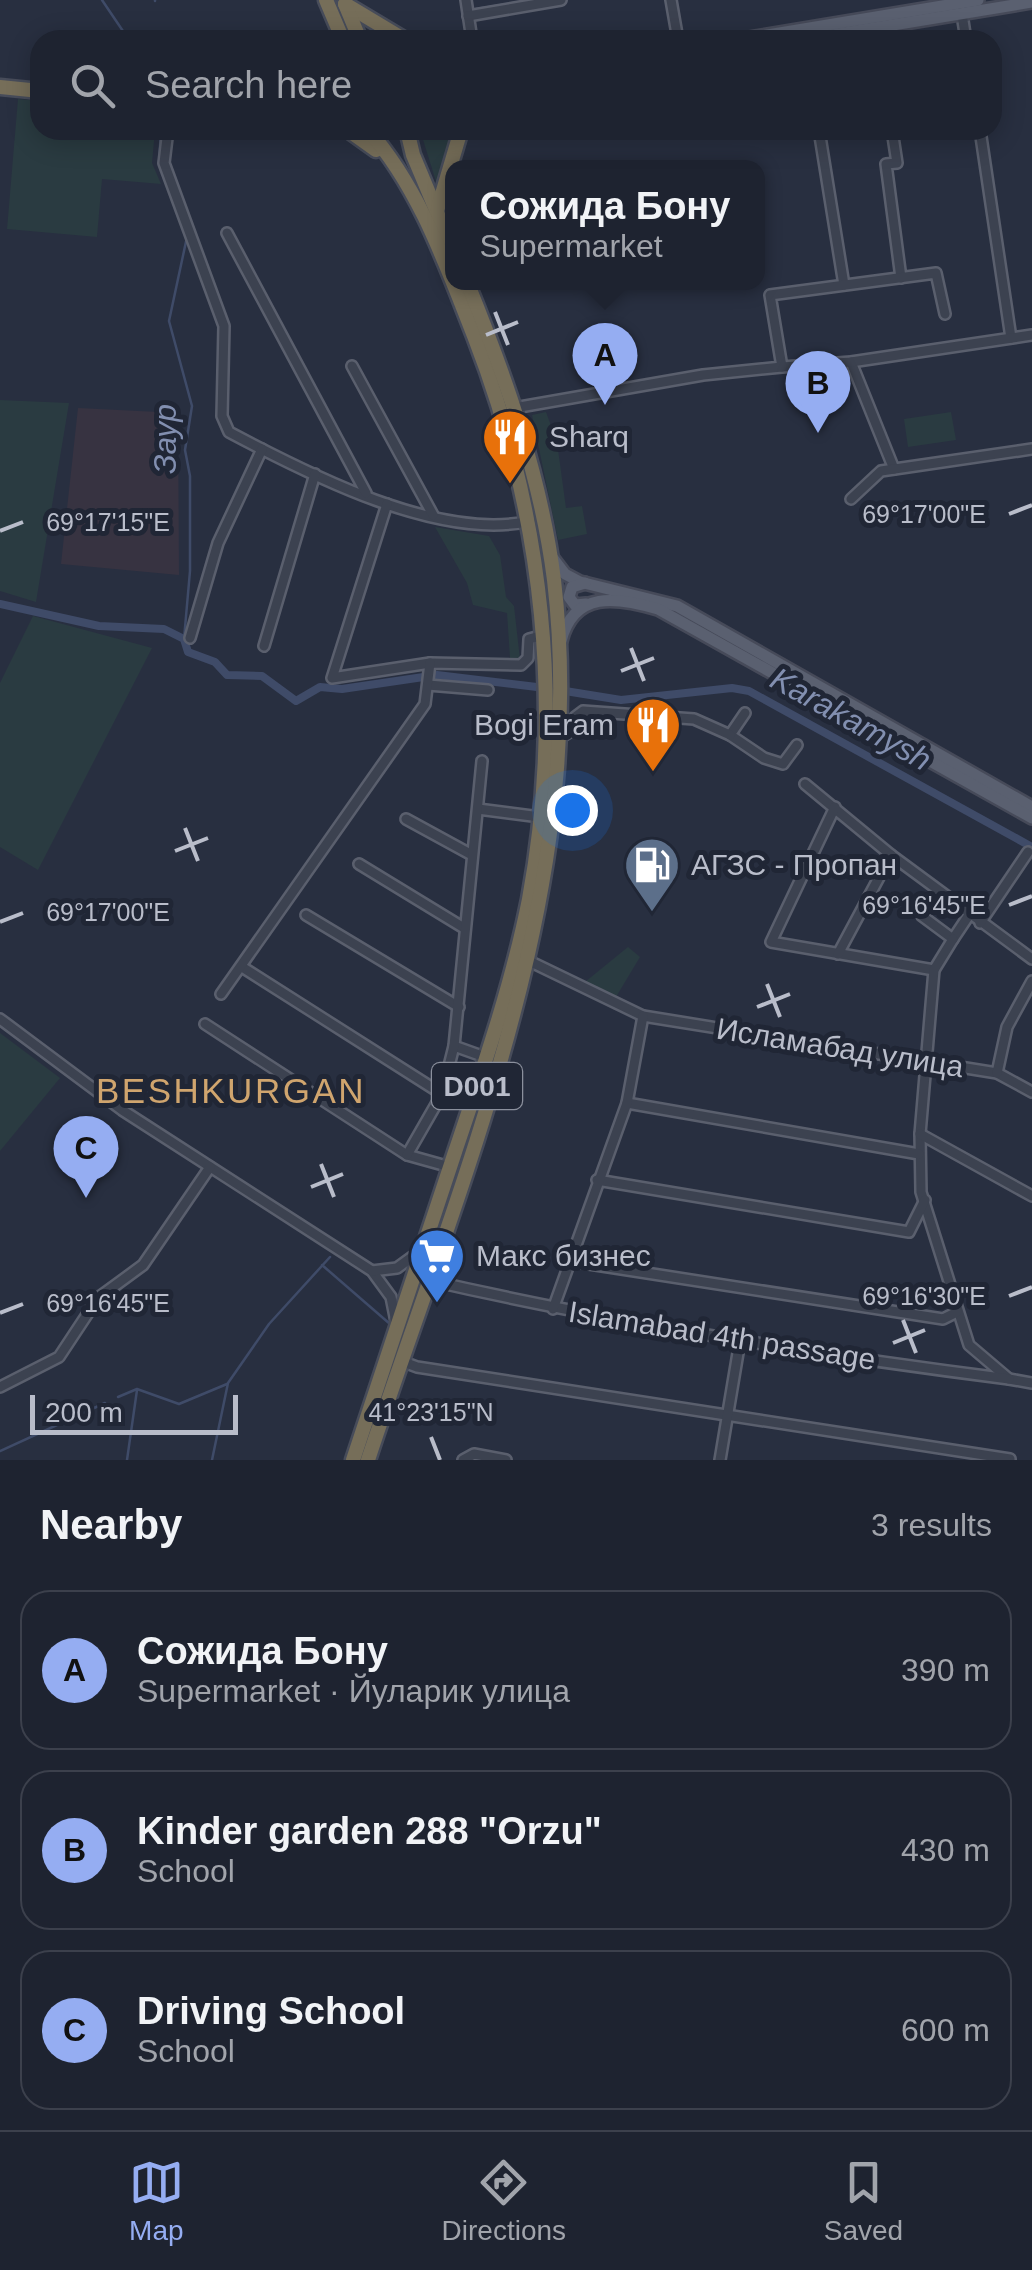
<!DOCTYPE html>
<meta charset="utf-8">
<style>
:root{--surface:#1e2330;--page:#262b38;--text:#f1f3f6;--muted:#a1a4ab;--line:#3c404c;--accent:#95adf2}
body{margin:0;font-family:Arial,sans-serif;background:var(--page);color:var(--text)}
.scale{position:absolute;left:30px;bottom:25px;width:208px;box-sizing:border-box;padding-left:10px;border:5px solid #b9bdca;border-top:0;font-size:28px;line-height:35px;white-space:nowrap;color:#b9bdca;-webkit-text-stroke:8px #202635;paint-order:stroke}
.you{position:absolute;left:572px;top:810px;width:35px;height:35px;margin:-25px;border:8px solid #fff;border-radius:50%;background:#1a73e8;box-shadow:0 0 0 15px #1a73e833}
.badge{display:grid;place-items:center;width:65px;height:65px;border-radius:50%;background:var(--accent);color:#111;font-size:32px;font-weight:700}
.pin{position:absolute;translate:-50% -82px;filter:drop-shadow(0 2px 5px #0008)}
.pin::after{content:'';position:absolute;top:52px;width:35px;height:30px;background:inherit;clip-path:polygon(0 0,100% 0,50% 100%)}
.popup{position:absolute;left:445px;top:160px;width:320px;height:130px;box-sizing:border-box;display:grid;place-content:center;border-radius:20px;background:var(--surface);filter:drop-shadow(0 2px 8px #0005);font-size:32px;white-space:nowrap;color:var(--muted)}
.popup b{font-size:38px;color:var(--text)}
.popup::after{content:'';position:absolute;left:50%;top:100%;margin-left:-20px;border:20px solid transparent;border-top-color:var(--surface)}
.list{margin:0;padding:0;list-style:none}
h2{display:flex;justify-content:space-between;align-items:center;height:130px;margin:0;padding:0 40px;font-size:42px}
h2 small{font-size:32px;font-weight:400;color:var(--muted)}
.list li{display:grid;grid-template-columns:65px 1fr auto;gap:30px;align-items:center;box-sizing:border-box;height:160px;margin:0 20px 20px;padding:0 20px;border:2px solid var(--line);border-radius:30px}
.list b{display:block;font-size:38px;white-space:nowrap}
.list p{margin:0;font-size:32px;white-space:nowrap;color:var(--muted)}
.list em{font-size:32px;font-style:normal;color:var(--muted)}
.icon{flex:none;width:55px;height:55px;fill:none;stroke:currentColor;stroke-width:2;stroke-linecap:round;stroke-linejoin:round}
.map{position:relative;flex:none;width:1032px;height:1460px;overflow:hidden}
.search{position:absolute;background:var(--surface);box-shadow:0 5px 25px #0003;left:30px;right:30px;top:30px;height:110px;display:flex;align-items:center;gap:25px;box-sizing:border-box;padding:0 35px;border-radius:30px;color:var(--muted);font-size:38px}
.sheet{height:670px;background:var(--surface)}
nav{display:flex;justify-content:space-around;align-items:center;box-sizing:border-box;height:140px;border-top:2px solid var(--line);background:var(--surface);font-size:28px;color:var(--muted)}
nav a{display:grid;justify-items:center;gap:5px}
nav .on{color:var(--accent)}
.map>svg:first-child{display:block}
.medical{fill:#373341}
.green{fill:#2a3b41}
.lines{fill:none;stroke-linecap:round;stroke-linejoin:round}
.stream{stroke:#3f4b68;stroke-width:2.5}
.canal{stroke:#3f4b68;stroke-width:8}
.minor-casing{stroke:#5a5f6d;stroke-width:14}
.major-casing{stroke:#464a59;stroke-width:16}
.highway-casing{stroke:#474c5a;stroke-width:19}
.minor{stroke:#3c4250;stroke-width:9}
.major{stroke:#5a6070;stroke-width:11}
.highway{stroke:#766e59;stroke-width:14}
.ticks{fill:none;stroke:#b9bdca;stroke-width:4}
.labels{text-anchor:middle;stroke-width:10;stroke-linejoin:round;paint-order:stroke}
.shield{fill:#202635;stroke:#8b909d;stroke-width:2.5}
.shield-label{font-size:28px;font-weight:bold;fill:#b9bdca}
.poi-label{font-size:30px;fill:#b9bdca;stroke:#202635;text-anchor:start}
.street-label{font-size:30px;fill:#b9bdca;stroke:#202635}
.water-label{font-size:32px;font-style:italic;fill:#828fb0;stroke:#202635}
.quarter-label{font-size:35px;letter-spacing:2.5px;fill:#d0a56e;stroke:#202635}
.ticks-label{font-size:25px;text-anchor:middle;fill:#b9bdca;stroke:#202635;stroke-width:10;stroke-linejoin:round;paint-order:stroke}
</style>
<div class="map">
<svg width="1032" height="1460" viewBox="0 0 1032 1460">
<rect width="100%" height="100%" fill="#282f40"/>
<!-- medical -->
<polygon class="medical" points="78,408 178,413 179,575 61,564"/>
<!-- green -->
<g class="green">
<polygon points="18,99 40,101 40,130 155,130 152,163 161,184 102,179 97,237 7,229"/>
<polygon points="420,130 453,130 438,188"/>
<polygon points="0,400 69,403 36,602 0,591"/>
<polygon points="546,412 557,442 566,508 582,506 587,534 558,540 532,415"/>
<polygon points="951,412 956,440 908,447 904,419"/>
<polygon points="435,527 489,536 500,555 506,597 514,606 520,659 510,658 507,613 473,605 467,583"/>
<polygon points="33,616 152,648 38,870 0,847 0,683"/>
<polygon points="628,947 640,957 616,997 585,982"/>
<polygon points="0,1033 60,1078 0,1151"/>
</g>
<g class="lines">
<!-- stream -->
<g class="stream">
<polyline points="102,0 129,40"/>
<polyline points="155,0 155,1"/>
<polyline points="476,9 531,0"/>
<polyline points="161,130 159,163 182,225"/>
<polyline points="184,639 190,571 190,476 185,450 192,406 169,321 187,237"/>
<polyline points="322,1265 390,1324"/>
<polyline points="118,1397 137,1389 179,1404 227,1384"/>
<polyline points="0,1451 105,1403"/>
<polyline points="127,1460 137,1390"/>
<polyline points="212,1460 228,1383 269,1324 330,1257"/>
</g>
<!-- canal -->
<g class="canal">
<polyline points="0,604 99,626 164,629 184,639 188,652 215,662 227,675 262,676 296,701 320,687 342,689 437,675 545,688"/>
<polyline points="559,690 621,700 732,688 749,691 1032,847"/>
</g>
<!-- minor casing -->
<g class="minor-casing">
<g id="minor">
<polyline points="466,0 472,40"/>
<polyline points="671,0 678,40"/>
<polyline points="961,8 966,40"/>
<polyline points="468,16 561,0"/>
<path d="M168,130L164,163L224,326L222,416L229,432C308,474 440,542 530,521"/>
<polyline points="819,130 844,285"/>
<polyline points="892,130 897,163 886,164 901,278"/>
<polyline points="980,130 1011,338"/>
<polyline points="227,233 366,493"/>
<polyline points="851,362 894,469"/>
<polyline points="352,366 433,515"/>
<polyline points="782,367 851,362 1032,335"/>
<polyline points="514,408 703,375 782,367 770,295 936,273 945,314"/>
<polyline points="851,499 881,471 1032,449"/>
<polyline points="387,504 332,678 430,663 521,665 528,658 529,639 544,635"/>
<polyline points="190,638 218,543 262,449"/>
<polyline points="264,646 315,474"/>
<polyline points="428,685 488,690"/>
<polyline points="745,713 730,735 764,758 783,764 797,745"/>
<polyline points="558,739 568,733 575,717 583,711 694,719 730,735"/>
<polyline points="805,784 891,855 1032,959"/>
<polyline points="835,807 771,942 934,970"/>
<polyline points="478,809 540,817"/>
<polyline points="406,819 472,855"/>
<polyline points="359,864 464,928"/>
<polyline points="306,915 459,1007"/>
<polyline points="922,916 953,939 969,915"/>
<polyline points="980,923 1028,852"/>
<polyline points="953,939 934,970 920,1134 921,1192 969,1345 1009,1379 1032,1383"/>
<polyline points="838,954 891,855"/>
<polyline points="529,961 643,1016 997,1073 1032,1092"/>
<polyline points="242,967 442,1094"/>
<polyline points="221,994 425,704 430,663"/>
<polyline points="0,1019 122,1110 372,1271 391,1297 396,1322"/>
<polyline points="205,1024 407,1155 450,1167"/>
<polyline points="454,1046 482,1056"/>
<polyline points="997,1073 1007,1027 1032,981"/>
<polyline points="627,1103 919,1154"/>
<polyline points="920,1134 1032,1196"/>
<polyline points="407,1155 442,1094 454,1046 482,761"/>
<polyline points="597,1180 909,1232 925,1200"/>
<polyline points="569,1261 943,1319 957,1312"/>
<polyline points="372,1271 397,1268 419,1252"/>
<path d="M428,1280C619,1324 813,1354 1009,1379"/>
<polyline points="553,1309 627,1103 643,1016"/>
<polyline points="401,1361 417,1367 1010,1459"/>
<polyline points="0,1387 59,1357 98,1298 143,1265 210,1167"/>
<polyline points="463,1460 474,1454 506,1460"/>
<polyline points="720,1460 740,1341"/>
</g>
</g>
<!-- major casing -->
<g class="major-casing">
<g id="major">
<polyline points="737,40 978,0"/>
<polyline points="802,40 1032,2"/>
<polyline points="552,557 565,574 580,582 677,606 1032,807"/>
<polyline points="585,583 572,587 569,597 575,605 586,604"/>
<path d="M561,641C574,590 617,597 658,609L1032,818"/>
</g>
</g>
<!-- highway casing -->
<g class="highway-casing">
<g id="highway">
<polyline points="326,0 343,40"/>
<polyline points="345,4 405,40"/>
<polyline points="345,4 360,40"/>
<polyline points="0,87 40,91"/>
<polyline points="348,130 376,150"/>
<polyline points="407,130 413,155 452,248"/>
<polyline points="437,211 461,130"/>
<path d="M353,1460C387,1357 421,1255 455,1152C483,1069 512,985 529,899C564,709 544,516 474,336C446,265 419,187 368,130"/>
<path d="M368,1460C462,1175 590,886 554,580C541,477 506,378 467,282"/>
</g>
</g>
<!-- minor -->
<use href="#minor" class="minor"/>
<!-- major -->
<use href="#major" class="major"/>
<!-- highway -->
<use href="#highway" class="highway"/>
</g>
<!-- ticks -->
<path class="ticks" d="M495,312L508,345M486,335L518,322M1009,514L1032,505M0,531L23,522M631,648L644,681M621,671L654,658M185,828L198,861M175,851L208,838M1009,905L1032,896M0,922L23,913M767,984L780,1017M757,1007L790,994M321,1164L334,1197M311,1187L343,1174M1009,1296L1032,1287M0,1313L23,1304M903,1320L916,1353M893,1343L925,1330M431,1437L440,1460"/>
<!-- icons -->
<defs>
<g id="restaurant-pin" transform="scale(2.875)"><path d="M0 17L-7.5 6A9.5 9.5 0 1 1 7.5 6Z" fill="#e8710a" stroke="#202635"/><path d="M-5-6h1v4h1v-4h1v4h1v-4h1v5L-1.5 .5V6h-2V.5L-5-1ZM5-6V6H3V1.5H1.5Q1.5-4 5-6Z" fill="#fff"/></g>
<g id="fuel-pin" transform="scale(2.875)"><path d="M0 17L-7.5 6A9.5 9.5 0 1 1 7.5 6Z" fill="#5c6f8a" stroke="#202635"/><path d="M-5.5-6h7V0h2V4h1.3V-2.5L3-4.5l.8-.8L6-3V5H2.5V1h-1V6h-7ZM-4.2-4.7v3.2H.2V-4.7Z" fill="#fff"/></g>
<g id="supermarket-pin" transform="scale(2.875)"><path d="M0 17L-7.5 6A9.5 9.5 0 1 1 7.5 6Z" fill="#3f7fe0" stroke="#202635"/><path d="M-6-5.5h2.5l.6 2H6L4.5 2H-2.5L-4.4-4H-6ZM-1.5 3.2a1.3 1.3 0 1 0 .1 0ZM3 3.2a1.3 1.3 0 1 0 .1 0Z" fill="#fff"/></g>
</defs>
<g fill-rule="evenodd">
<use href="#restaurant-pin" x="510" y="437"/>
<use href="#restaurant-pin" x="653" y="725"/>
<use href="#fuel-pin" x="652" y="865"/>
<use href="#supermarket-pin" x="437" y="1256"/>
</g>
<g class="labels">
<!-- shield labels -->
<rect class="shield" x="432" y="1063" width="90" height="46" rx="8"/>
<g class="shield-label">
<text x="477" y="1096">D001</text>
</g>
<!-- poi labels -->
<g class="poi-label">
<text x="549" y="447">Sharq</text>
<text x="614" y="735" text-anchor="end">Bogi Eram</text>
<text x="691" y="875">АГЗС - Пропан</text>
<text x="476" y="1266">Макс бизнес</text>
</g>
<!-- street labels -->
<g class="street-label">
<text transform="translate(840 1048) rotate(9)" y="10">Исламабад улица</text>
<text transform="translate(722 1336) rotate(9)" y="10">Islamabad 4th passage</text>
</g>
<!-- water labels -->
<g class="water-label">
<text transform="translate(165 439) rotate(-90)" y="11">Заур</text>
<text transform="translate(851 719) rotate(29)" y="11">Karakamysh</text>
</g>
<!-- quarter labels -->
<g class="quarter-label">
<text x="231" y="1103">BESHKURGAN</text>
</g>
</g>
<g class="ticks-label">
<text x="924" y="523">69°17'00"E</text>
<text x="108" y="531">69°17'15"E</text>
<text x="924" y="914">69°16'45"E</text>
<text x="108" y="921">69°17'00"E</text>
<text x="924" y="1305">69°16'30"E</text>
<text x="108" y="1312">69°16'45"E</text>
<text x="431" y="1421">41°23'15"N</text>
</g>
</svg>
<div class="scale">200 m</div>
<div class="you"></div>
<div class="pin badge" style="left:605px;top:405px">A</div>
<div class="popup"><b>Сожида Бону</b>Supermarket</div>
<div class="pin badge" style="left:818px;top:433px">B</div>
<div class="pin badge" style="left:86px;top:1198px">C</div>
<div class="search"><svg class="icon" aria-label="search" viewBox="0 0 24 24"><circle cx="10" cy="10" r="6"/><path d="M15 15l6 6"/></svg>Search here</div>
</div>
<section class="sheet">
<h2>Nearby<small>3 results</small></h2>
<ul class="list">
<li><span class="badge">A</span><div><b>Сожида Бону</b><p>Supermarket · Йуларик улица</p></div><em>390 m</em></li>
<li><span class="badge">B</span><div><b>Kinder garden 288 &quot;Orzu&quot;</b><p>School</p></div><em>430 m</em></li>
<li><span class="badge">C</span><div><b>Driving School</b><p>School</p></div><em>600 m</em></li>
</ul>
</section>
<nav>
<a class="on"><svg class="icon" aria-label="map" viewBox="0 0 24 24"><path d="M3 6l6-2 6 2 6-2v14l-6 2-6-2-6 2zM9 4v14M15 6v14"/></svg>Map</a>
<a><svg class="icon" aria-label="directions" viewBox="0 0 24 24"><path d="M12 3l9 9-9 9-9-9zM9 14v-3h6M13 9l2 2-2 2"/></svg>Directions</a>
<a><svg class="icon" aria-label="saved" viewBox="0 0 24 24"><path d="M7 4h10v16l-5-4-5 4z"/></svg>Saved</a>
</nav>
